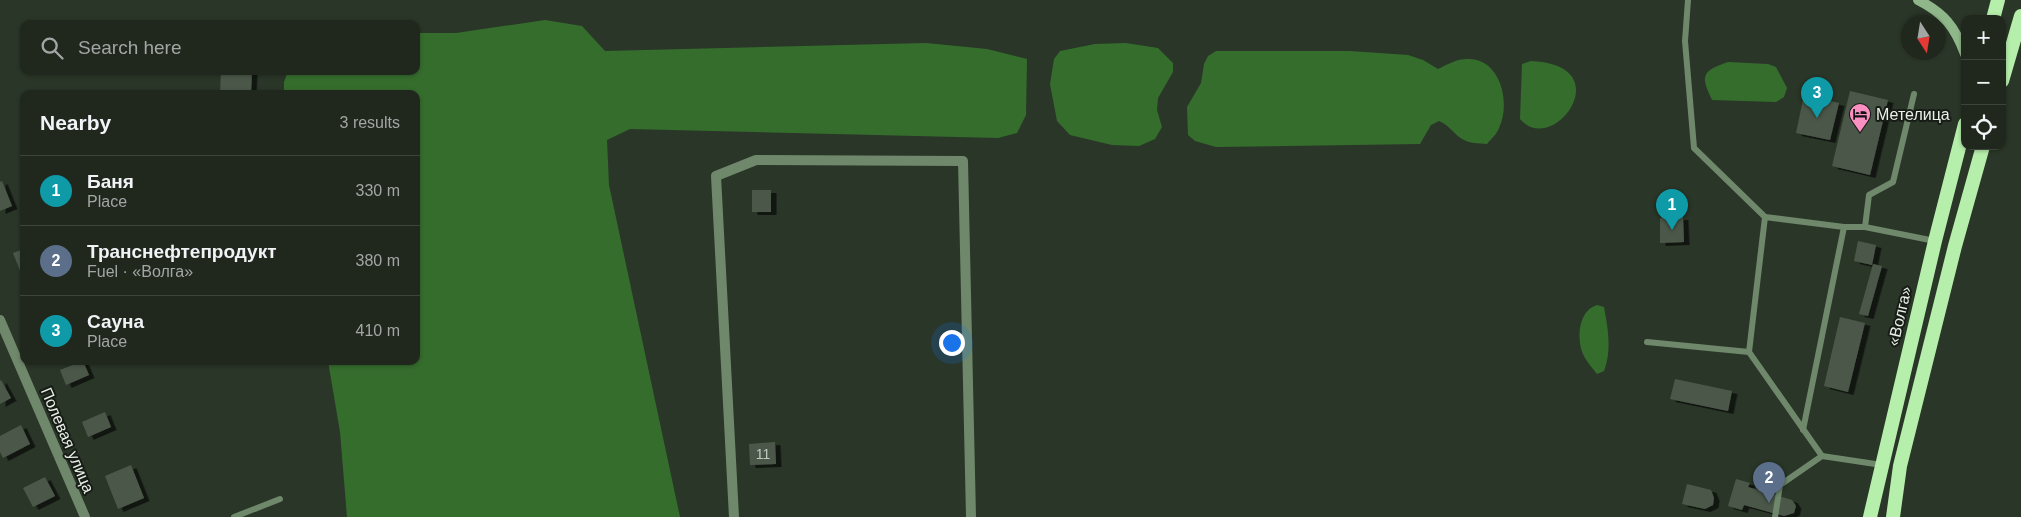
<!DOCTYPE html>
<meta charset="utf-8">
<style>
:root{--surface:#20281e;--page:#2d342b;--text:#f1f3f6;--muted:#a2a6a4;--line:#3d443c;--accent:#fc8fc2}
body{margin:0;font-family:Helvetica,sans-serif;background:var(--page);color:var(--text)}
.controls{position:absolute;right:15px;top:15px;display:grid;overflow:hidden;border-radius:10px;box-shadow:0 1px 4px #0004}
.controls button{width:45px;height:45px;display:grid;place-items:center;padding:0;border:0;border-bottom:1px solid var(--line);background:var(--surface);color:var(--text);font:25px sans-serif}
.compass{position:absolute;left:1901px;top:15px;width:45px;height:45px;border-radius:50%;background:var(--surface);box-shadow:0 1px 4px #0004;rotate:168deg}
.you{position:absolute;left:951px;top:342px;width:18px;height:18px;margin:-12px;border:4px solid #fff;border-radius:50%;background:#1a73e8;box-shadow:0 0 0 8px #1a73e833}
.badge{display:grid;place-items:center;width:32px;height:32px;border-radius:50%;background:var(--accent);color:#fff;font-size:16px;font-weight:700}
.pin{position:absolute;translate:-50% -41px;filter:drop-shadow(0 1px 2px #0008)}
.pin::after{content:'';position:absolute;top:26px;width:18px;height:15px;background:inherit;clip-path:polygon(0 0,100% 0,50% 100%)}
.list{margin:0;padding:0;list-style:none}
h2{display:flex;justify-content:space-between;align-items:center;height:65px;margin:0;padding:0 20px;font-size:21px}
h2 small{font-size:16px;font-weight:400;color:var(--muted)}
.list li{display:grid;grid-template-columns:32px 1fr auto;gap:15px;align-items:center;box-sizing:border-box;height:70px;padding:0 20px;border-top:1px solid var(--line)}
.list b{display:block;font-size:19px;white-space:nowrap}
.list p{margin:0;font-size:16px;white-space:nowrap;color:var(--muted)}
.list em{font-size:16px;font-style:normal;color:var(--muted)}
.icon{flex:none;width:28px;height:28px;fill:none;stroke:currentColor;stroke-width:2;stroke-linecap:round;stroke-linejoin:round}
.map{position:relative;flex:none;width:2021px;height:517px;overflow:hidden}
.search{position:absolute;background:var(--surface);box-shadow:0 1px 4px #0004;left:20px;top:20px;width:400px;height:55px;display:flex;align-items:center;gap:12px;box-sizing:border-box;padding:0 18px;border-radius:10px;color:var(--muted);font-size:19px}
.panel{position:absolute;background:var(--surface);box-shadow:0 1px 4px #0004;left:20px;top:90px;width:400px;height:275px;border-radius:10px}
.map>svg:first-child{display:block}
.forest{fill:#356d2d}
.building{fill:#4c5949;filter:url(#shadow)}
.lines{fill:none;stroke-linecap:round;stroke-linejoin:round}
.service{stroke:#6f886b;stroke-width:6}
.minor{stroke:#6f886b;stroke-width:10}
.secondary{stroke:#90b78a;stroke-width:10}
.trunk{stroke:#b6eeac;stroke-width:14}
.labels{text-anchor:middle;stroke-width:4;stroke-linejoin:round;paint-order:stroke}
.number-label{font-size:14px;fill:#c1cac0}
.poi-label{font-size:16px;fill:#e8f0e7;stroke:#171c16;text-anchor:start}
.street-label{font-size:16px;fill:#e8f0e7;stroke:#171c16}
</style>
<div class="map">
<svg width="2021" height="517" viewBox="0 0 2021 517">
<defs>
<filter id="shadow"><feDropShadow dx="5.5" dy="3" stdDeviation="0" flood-color="#0009"/></filter>
</defs>
<rect width="100%" height="100%" fill="#2a3628"/>
<!-- forest -->
<g class="forest">
<polygon points="545,20 582,26 605,51 926,43 987,49 1027,59 1026,115 1017,133 998,138 630,129 607,140 609,185 680,517 347,517 340,432 328,361 416,361 416,94 284,94 284,82 288,71 416,71 416,33 456,33"/>
<polygon points="1126,43 1158,48 1173,63 1173,72 1158,98 1157,110 1162,127 1155,139 1139,146 1112,145 1070,135 1057,121 1050,84 1054,59 1060,51 1095,44"/>
<path d="M1216,51H1350L1408,55L1423,60L1438,69C1448,64 1457,59 1467,59C1501,58 1511,103 1499,128C1497,134 1491,139 1487,144C1479,143 1470,144 1462,139C1454,134 1449,125 1439,121L1431,125L1420,144L1216,147L1195,141L1188,135L1187,107L1201,83L1204,64L1208,56Z"/>
<path d="M1531,61C1622,65 1552,158 1520,119L1522,64Z"/>
<path d="M1728,62L1768,64L1776,67L1787,88L1784,97L1776,102L1712,100C1700,75 1702,71 1728,62Z"/>
<path d="M1597,305L1604,307C1608,328 1612,351 1604,371L1597,374C1593,369 1588,363 1585,358C1576,342 1577,311 1597,305Z"/>
</g>
<!-- building -->
<g class="building">
<polygon points="221,71 252,71 251,94 220,94"/>
<polygon points="1850,91 1888,100 1870,175 1832,166"/>
<polygon points="1804,95 1839,103 1830,140 1796,133"/>
<polygon points="2,181 12,206 0,211 0,182"/>
<rect x="752" y="190" width="19" height="22"/>
<polygon points="1683,217 1684,242 1660,243 1660,218"/>
<polygon points="1858,241 1876,245 1872,265 1854,261"/>
<polygon points="24,249 24,272 21,273 13,253"/>
<polygon points="1873,264 1882,266 1868,316 1859,314"/>
<polygon points="1840,317 1865,323 1848,392 1824,386"/>
<polygon points="83,361 89,375 66,385 60,370"/>
<polygon points="1675,379 1732,391 1728,411 1670,399"/>
<polygon points="1,380 11,398 0,404 0,381"/>
<polygon points="105,412 111,427 88,437 82,422"/>
<polygon points="21,425 30,444 3,458 0,452 0,436"/>
<polygon points="775,442 776,464 750,465 749,444"/>
<polygon points="131,465 144,498 118,509 105,476"/>
<polygon points="45,477 55,496 33,507 23,488"/>
<polygon points="1736,479 1750,483 1748,487 1792,500 1796,506 1794,513 1784,516 1744,505 1742,510 1728,506"/>
<polygon points="1687,484 1711,490 1714,498 1713,505 1705,509 1682,504"/>
</g>
<g class="lines">
<!-- service -->
<g class="service">
<polyline points="1688,0 1685,41 1694,148 1765,217"/>
<polyline points="1865,227 1869,195 1893,182 1914,94"/>
<polyline points="1647,342 1749,352"/>
<polyline points="1803,430 1844,227"/>
<polyline points="1822,456 1749,352 1765,217 1844,227 1865,227 1935,241"/>
<polyline points="234,517 280,499"/>
<polyline points="1775,517 1780,485 1822,456 1882,465"/>
</g>
<!-- minor -->
<g class="minor">
<polyline points="0,320 85,517"/>
<polyline points="734,517 716,176 756,160 963,161 971,517"/>
</g>
<!-- secondary -->
<path class="secondary" d="M1918,0C1944,13 1955,27 1965,54"/>
<!-- trunk -->
<g class="trunk">
<polyline points="1993,19 1998,0"/>
<polyline points="2002,81 2021,16"/>
<polyline points="1870,517 1935,241 1965,124"/>
<polyline points="1893,517 1900,466 1955,246 1983,146"/>
</g>
</g>
<!-- icons -->
<defs>
<g id="hotel-pin" transform="scale(1.125)"><path d="M0 17L-7.5 6A9.5 9.5 0 1 1 7.5 6Z" fill="#fc8fc2" stroke="#171c16"/><path d="M-6-4.5h1.5V1H6V5H4.5V3h-9V5H-6ZM-4 0a1.8 1.8 0 1 1 3.6 0ZM.5 0V-2.5h3Q6-2.5 6 0Z" fill="#111"/></g>
</defs>
<g fill-rule="evenodd">
<use href="#hotel-pin" x="1860" y="114"/>
</g>
<g class="labels">
<!-- number labels -->
<g class="number-label">
<text x="763" y="459">11</text>
</g>
<!-- poi labels -->
<g class="poi-label">
<text x="1876" y="120">Метелица</text>
</g>
<!-- street labels -->
<g class="street-label">
<text transform="translate(1899 316) rotate(-77)" y="6">«Волга»</text>
<text transform="translate(68 440) rotate(67)" y="6">Полевая улица</text>
</g>
</g>
</svg>
<div class="controls">
<button>+</button>
<button>−</button>
<button><svg class="icon" aria-label="locate" viewBox="0 0 24 24"><circle cx="12" cy="12" r="6"/><path d="M12 2v4M12 18v4M2 12h4M18 12h4"/></svg></button>
</div>
<svg class="compass" viewBox="-18 -18 36 36"><path d="M0-13l5 13h-10z" fill="#e53935"/><path d="M0 13l5-13h-10z" fill="#a2a6a4"/></svg>
<div class="you"></div>
<div class="pin badge" style="left:1672px;top:230px;background:#0f9aa8">1</div>
<div class="pin badge" style="left:1769px;top:503px;background:#5c6f8a">2</div>
<div class="pin badge" style="left:1817px;top:118px;background:#0f9aa8">3</div>
<div class="search"><svg class="icon" aria-label="search" viewBox="0 0 24 24"><circle cx="10" cy="10" r="6"/><path d="M15 15l6 6"/></svg>Search here</div>
<section class="panel">
<h2>Nearby<small>3 results</small></h2>
<ul class="list">
<li><span class="badge" style="background:#0f9aa8">1</span><div><b>Баня</b><p>Place</p></div><em>330 m</em></li>
<li><span class="badge" style="background:#5c6f8a">2</span><div><b>Транснефтепродукт</b><p>Fuel · «Волга»</p></div><em>380 m</em></li>
<li><span class="badge" style="background:#0f9aa8">3</span><div><b>Сауна</b><p>Place</p></div><em>410 m</em></li>
</ul>
</section>
</div>
